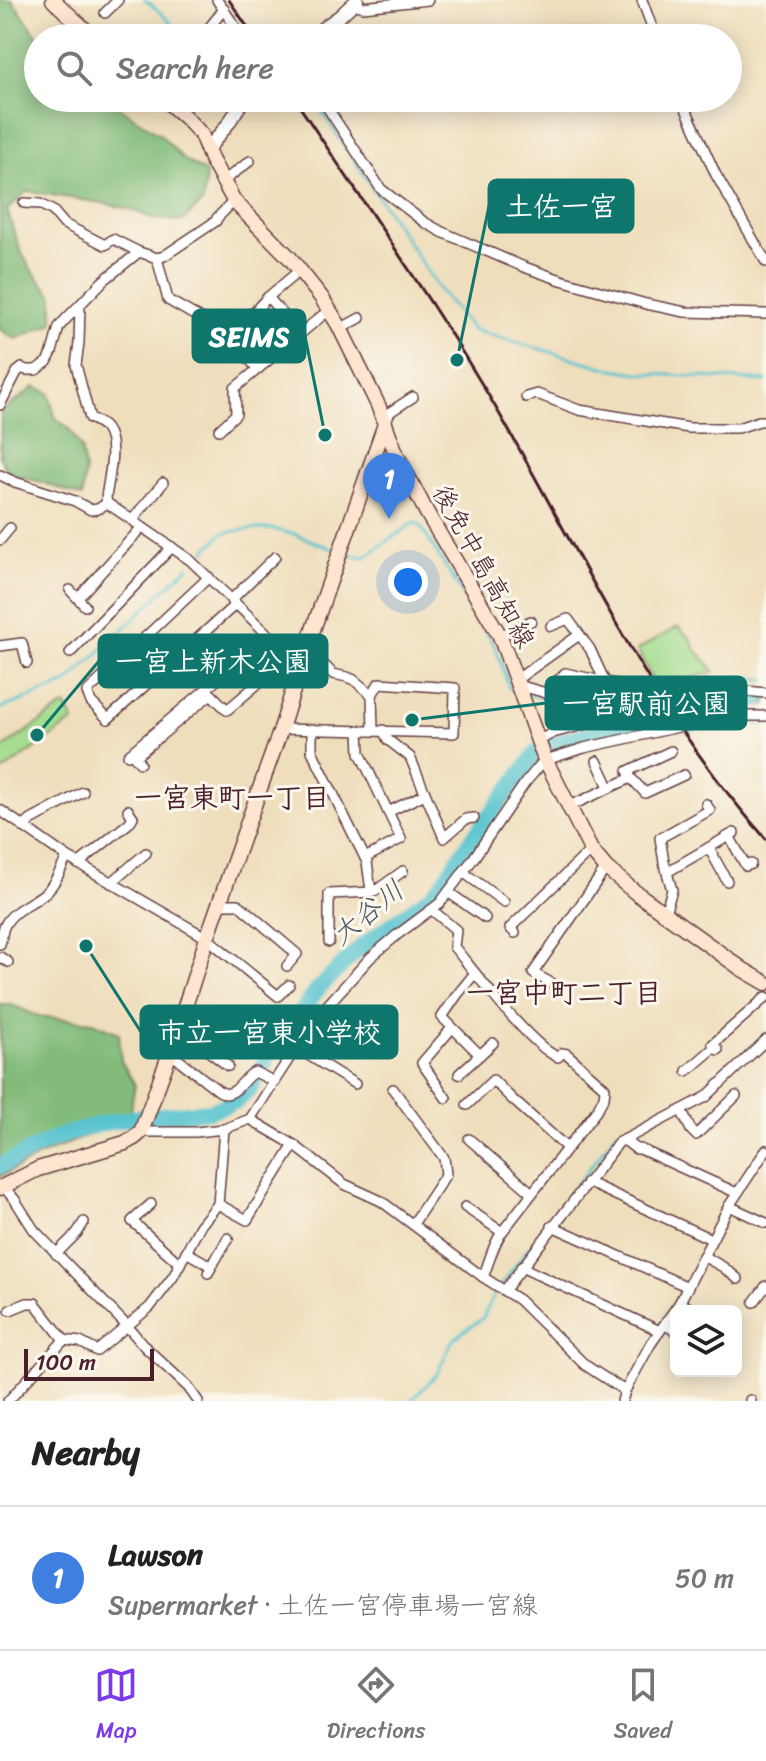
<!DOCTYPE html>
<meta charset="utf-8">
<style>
:root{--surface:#fff;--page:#f6f6f6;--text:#222;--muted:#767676;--line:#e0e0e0;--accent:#7c3aed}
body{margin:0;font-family:Sriracha,"Klee One",sans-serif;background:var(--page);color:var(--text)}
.controls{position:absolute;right:24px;bottom:24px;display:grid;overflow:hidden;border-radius:12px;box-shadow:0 4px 20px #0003}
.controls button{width:72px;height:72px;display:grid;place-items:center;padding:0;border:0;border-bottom:2px solid var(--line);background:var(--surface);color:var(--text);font:40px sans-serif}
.scale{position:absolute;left:24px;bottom:20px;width:130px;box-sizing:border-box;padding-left:8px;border:4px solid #4a1f2b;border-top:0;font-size:22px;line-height:28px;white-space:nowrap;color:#4a1f2b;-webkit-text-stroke:6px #fbf7ec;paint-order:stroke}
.you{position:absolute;left:408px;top:582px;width:28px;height:28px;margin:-20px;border:6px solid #fff;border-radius:50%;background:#1a73e8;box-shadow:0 0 0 12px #1a73e833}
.badge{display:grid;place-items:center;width:52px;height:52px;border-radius:50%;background:var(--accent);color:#fff;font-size:26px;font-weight:700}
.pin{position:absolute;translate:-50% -66px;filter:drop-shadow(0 2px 4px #0008)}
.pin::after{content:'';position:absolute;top:42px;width:28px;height:24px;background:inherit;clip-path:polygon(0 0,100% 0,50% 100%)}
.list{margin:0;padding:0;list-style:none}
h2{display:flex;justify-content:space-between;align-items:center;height:104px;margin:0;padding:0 32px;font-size:34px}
h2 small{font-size:26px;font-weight:400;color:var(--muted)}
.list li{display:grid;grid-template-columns:52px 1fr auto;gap:24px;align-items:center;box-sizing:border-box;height:144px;padding:0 32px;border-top:2px solid var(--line)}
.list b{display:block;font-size:30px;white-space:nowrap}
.list p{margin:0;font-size:26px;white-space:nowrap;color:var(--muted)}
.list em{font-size:26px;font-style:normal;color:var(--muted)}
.icon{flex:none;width:44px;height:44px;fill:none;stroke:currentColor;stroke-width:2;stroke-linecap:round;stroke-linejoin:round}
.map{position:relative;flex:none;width:766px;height:1401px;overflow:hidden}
.search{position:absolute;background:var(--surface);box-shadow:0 4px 20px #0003;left:24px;right:24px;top:24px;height:88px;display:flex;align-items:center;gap:20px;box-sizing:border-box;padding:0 28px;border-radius:44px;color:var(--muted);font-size:30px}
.sheet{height:248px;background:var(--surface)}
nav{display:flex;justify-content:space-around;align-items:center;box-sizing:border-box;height:112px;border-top:2px solid var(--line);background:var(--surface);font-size:22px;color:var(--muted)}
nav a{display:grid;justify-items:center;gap:4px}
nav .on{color:var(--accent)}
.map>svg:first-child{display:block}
.green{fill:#a4dd8f;stroke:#777e5d;stroke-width:2}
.forest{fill:#83bc7a;stroke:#666e52;stroke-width:2}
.water{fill:#56c3cf;stroke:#50717d;stroke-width:2}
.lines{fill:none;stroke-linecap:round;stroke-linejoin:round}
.stream{stroke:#56c3cf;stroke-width:3}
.river{stroke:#56c3cf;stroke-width:16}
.minor-casing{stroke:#633c41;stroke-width:12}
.tertiary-casing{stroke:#633c41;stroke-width:15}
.secondary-casing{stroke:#633c41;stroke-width:17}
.minor{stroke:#fff;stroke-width:9}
.tertiary{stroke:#fff;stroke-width:12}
.secondary{stroke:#fde5d0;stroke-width:14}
.rail{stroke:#4a1f2b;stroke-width:3}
.labels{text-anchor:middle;stroke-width:6;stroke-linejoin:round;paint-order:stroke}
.street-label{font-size:26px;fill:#4a1f2b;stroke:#fbf7ec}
.neighbourhood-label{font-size:28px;font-weight:bold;fill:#4a1f2b;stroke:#fbf7ec}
.water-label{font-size:28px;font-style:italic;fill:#4e5864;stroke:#fbf7ec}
.leader{fill:none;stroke:#0f766e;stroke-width:3}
.callout-dot{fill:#0f766e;stroke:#fbf7ec;stroke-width:3}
.callout{fill:#0f766e;stroke:#0f766e;stroke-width:3}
.callout-label{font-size:28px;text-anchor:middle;font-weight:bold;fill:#fff}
</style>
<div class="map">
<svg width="766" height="1401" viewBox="0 0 766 1401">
<rect width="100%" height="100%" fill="#fbf7ec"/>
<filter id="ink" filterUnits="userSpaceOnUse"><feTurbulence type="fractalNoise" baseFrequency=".0125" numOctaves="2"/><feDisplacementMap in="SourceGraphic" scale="16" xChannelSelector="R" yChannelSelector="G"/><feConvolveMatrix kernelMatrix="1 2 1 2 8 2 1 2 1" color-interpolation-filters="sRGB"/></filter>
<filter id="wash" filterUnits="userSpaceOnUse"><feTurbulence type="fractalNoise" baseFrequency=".006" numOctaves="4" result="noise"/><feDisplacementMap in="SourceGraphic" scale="32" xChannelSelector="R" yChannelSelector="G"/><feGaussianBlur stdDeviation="1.8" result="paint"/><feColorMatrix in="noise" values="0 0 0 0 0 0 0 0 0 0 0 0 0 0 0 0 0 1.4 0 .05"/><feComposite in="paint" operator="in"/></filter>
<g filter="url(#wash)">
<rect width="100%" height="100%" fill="#efdebc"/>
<!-- green -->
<g class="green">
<polygon points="678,627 690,638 695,649 715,672 660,685 653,680 637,650"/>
<polygon points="65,705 74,721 0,773 0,750"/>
</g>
<!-- forest -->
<g class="forest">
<path d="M0,0H12L39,38L38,98H105L161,135L183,159L206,173L203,202L183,221L155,219L129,209L102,203L27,191L7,210C19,250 23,264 53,295V323L16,339L0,330Z"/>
<polygon points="35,387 49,393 55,417 69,429 81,448 85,470 82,497 38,481 21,477 6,470 0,458 1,412"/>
<polygon points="0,1005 12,1005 38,1016 93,1022 119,1033 121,1061 135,1085 130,1112 107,1127 39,1156 0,1177"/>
</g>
<!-- water -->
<polygon class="water" points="743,693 766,696 766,704 761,706 721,710 678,719 671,707 714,697"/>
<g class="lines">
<!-- stream -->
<g class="stream">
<path d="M145,0C158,10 174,22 180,38"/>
<polyline points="637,0 651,38"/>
<polyline points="313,98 441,292 473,330 607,368 638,373 766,381"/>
<polyline points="676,98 710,170"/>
<polyline points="243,106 247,109 255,98"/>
<polyline points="205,551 223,533 250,529 271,529 294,534 333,549"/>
<polyline points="350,555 365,557 413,523 419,524 496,648 509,687 511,689"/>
<polyline points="529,695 609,709 721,679 745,677 766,680"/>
<polyline points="0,709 67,683 188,567"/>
<polyline points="687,732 724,723 766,724"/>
<polyline points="411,1401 437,1374 452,1341 461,1333 483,1318 494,1294 617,1132 705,1089 766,1033"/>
</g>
<!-- river -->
<polyline class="river" points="0,1166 58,1137 100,1124 138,1117 209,1111 237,1101 251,1088 268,1057 318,989 362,946 432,895 441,886 466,847 537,752 568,739 696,708"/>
</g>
</g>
<g filter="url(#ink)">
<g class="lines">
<!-- minor casing -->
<g class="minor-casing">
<g id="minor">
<polyline points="217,0 243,38"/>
<polyline points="642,0 656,38"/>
<polyline points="354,4 363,7 428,0"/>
<polyline points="105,13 118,0"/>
<polyline points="201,38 224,9"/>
<polyline points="321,98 381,189 424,222 442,232 524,267 561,280 646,304 685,312 766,314"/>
<polyline points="681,98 716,175 766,262"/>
<polyline points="222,182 250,161"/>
<polyline points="24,203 40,204 53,211 64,224 105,245 113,239 139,252"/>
<polyline points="157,258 168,300 231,336 268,297 300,270"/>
<polyline points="268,297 300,334"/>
<path d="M80,306L79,343L76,365L90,418C95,421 103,424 106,429C118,445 108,480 106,498L107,503L190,560L278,644L303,658"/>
<polyline points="340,329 360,318"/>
<polyline points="239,348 258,369"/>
<polyline points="526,397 537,394 579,410 689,428 738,428 759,421 766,421"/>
<polyline points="0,405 17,372 22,368 26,370 36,370 47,362 52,352 59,327 65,320 103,281 139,252 157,258 164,256 216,221 217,218 234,201"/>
<polyline points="385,424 390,412 413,397"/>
<polyline points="219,430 236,414 235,388 329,310"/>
<polyline points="0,475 15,482 75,501 91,510 98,509 107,503"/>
<polyline points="132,520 163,483"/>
<polyline points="0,540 10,528"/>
<polyline points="209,577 87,692 91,702 108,719 236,604"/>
<polyline points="70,590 85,606"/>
<polyline points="78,598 142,527"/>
<polyline points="231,600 275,557"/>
<polyline points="551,626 568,619 590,649 605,682"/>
<polyline points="500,636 531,621"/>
<polyline points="0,646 22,643 27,663"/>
<polyline points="305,652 320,661 333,674 347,677 354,680 372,695"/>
<polyline points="70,653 172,547"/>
<polyline points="516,680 579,635"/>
<polyline points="518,685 546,693 565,673 616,684"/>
<polyline points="281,729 454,733 455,688 379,683 372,695 373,730"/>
<polyline points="312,729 312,751 367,862 371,891"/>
<polyline points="359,730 360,753 401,839 365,858"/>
<polyline points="383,730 388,740 410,757 444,838 466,819 474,818"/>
<polyline points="538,741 553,733 696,695 716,691 735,690 766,693"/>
<polyline points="128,755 269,636"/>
<polyline points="597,761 609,787"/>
<polyline points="140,763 135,757 211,694 227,710 294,653"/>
<polyline points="631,778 628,771 671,751"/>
<polyline points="570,806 631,778 645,793 684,775"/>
<polyline points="0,810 67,857 207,938 278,996 289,985"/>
<polyline points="388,812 425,794"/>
<polyline points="23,827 31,820 83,792"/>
<polyline points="729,836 746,866 751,864"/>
<polyline points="709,848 727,881"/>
<polyline points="78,864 129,823 133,817 128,810"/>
<polyline points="463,872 504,902"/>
<polyline points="667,872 734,833"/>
<polyline points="111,883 146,853"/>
<polyline points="448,892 485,918"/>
<polyline points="219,904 238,904 297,954 287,966"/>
<path d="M432,910L456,930L454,947C474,971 532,1048 558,1057L562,1053L567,1054L605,1088L604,1097L597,1110L502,1232C492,1246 490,1261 483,1277L519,1300L585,1365L625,1391"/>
<polyline points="665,913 672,890 664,862 660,838 710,810 706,804"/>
<polyline points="515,933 510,928 591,850"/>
<polyline points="329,942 329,894 374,892 403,871"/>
<path d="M0,944C2,938 2,930 5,925C13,909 34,903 46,892C56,883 61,869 67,857"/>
<polyline points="0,957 8,962"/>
<polyline points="475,973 457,995 442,1017 480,1055"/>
<polyline points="551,983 533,973 606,868"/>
<polyline points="178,1028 228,1066"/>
<polyline points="295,1047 355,1084"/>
<polyline points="718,1050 713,1044 766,997"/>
<path d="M170,1053L219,1091L226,1094C240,1092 243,1077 255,1072L275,1082"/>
<polyline points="687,1071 715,1047"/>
<polyline points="459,1074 493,1043"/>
<polyline points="393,1089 444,1158 446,1174 413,1224"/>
<polyline points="446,1098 422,1063 452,1028"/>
<polyline points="467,1105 493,1080 512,1099 567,1148"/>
<polyline points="681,1110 691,1130 696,1135 736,1096"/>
<polyline points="250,1119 294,1145 344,1184 381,1201 483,1277"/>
<polyline points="141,1132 196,1132 224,1129 250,1119 314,1020 370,958 397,935 440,903 473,859 525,783 541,764 552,758 584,748 728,716 766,716"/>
<polyline points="469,1139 532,1193"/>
<polyline points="624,1140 706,1097 766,1040"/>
<polyline points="587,1182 711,1239"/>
<polyline points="3,1186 15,1200 34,1230 128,1327 145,1347 188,1387 198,1401"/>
<polyline points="151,1204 132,1221 180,1264"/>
<polyline points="218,1204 247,1220 294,1145"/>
<polyline points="729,1206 766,1223"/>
<polyline points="465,1207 502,1232"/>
<polyline points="552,1226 688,1287"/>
<polyline points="186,1252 211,1266"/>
<polyline points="56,1254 77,1233 84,1222"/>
<polyline points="703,1256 723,1267 738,1279"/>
<polyline points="521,1267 660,1331"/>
<polyline points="208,1273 228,1238"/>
<polyline points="504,1291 619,1142 624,1140 636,1149 640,1149 737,1193"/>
<polyline points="680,1302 693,1311"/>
<polyline points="754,1302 766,1286"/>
<polyline points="10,1310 27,1303 35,1303 64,1340"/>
<polyline points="665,1325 676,1331"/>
<polyline points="750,1400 751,1401"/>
<polyline points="8,1401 64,1340 80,1342 97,1351 150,1307 173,1277 200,1226 218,1204 224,1129"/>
<polyline points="622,1401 625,1391 650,1345 680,1302 729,1206 766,1150"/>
</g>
</g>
<!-- tertiary casing -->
<g class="tertiary-casing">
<g id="tertiary">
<polyline points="309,38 341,15 357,0"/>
<polyline points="208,149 228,124 245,98"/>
</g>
</g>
<!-- secondary casing -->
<g class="secondary-casing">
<g id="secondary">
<polyline points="53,0 94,38"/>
<polyline points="163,98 186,118 201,134 211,159 234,201 290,258 321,297 338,324 378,405 397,456 427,513 500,636 544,757 591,850 606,868 635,892 742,969 766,983"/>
<polyline points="0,1188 38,1169 125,1143 134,1138 141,1132 170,1053 207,938 281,729 303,658 385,424"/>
</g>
</g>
<!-- minor -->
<use href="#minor" class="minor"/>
<!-- tertiary -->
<use href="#tertiary" class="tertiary"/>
<!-- secondary -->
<use href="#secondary" class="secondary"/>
<!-- rail -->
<g class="rail">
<polyline points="229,0 255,38"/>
<path d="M294,98C362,201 434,302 496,408C581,554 652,712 766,839"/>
</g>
</g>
</g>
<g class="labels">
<!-- street labels -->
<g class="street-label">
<text transform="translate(484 566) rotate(61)" y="9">後免中島高知線</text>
</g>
<!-- neighbourhood labels -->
<g class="neighbourhood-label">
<text x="232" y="807">一宮東町一丁目</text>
<text x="564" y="1002">一宮中町二丁目</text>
</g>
<!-- water labels -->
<g class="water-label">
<text transform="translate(367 912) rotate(-39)" y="10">大谷川</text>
</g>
</g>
<!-- callouts -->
<path class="leader" d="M457 360L489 206M325 435L305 336M37 735L99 661M412 720L546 703M86 946L141 1032"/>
<g class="callout-dot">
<circle cx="457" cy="360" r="8"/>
<circle cx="325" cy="435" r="8"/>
<circle cx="37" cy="735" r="8"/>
<circle cx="412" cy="720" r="8"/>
<circle cx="86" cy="946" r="8"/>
</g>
<g class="callout">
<rect x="489" y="180" width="144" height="52" rx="8"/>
<rect x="193" y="310" width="112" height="52" rx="8"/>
<rect x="99" y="635" width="228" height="52" rx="8"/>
<rect x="546" y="677" width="200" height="52" rx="8"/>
<rect x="141" y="1006" width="256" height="52" rx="8"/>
</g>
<g class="callout-label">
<text x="561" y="216">土佐一宮</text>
<text x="249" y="346">SEIMS</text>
<text x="213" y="671">一宮上新木公園</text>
<text x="646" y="713">一宮駅前公園</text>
<text x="269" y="1042">市立一宮東小学校</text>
</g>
</svg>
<div class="controls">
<button><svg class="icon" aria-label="layers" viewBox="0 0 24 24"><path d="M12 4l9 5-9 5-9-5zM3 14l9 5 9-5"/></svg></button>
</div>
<div class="scale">100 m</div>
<div class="you"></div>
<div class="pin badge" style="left:389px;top:519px;background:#3f7fe0">1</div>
<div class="search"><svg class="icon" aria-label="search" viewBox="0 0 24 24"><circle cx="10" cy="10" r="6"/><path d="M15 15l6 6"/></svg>Search here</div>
</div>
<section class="sheet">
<h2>Nearby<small></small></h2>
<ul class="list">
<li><span class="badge" style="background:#3f7fe0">1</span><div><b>Lawson</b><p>Supermarket · 土佐一宮停車場一宮線</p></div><em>50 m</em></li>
</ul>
</section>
<nav>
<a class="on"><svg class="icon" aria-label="map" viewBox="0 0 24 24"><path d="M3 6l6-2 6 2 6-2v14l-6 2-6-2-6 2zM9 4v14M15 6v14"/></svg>Map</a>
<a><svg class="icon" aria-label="directions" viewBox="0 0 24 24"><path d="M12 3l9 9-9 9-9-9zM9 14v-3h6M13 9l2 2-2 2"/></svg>Directions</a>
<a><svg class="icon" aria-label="saved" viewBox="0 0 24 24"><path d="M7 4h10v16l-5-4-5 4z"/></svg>Saved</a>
</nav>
